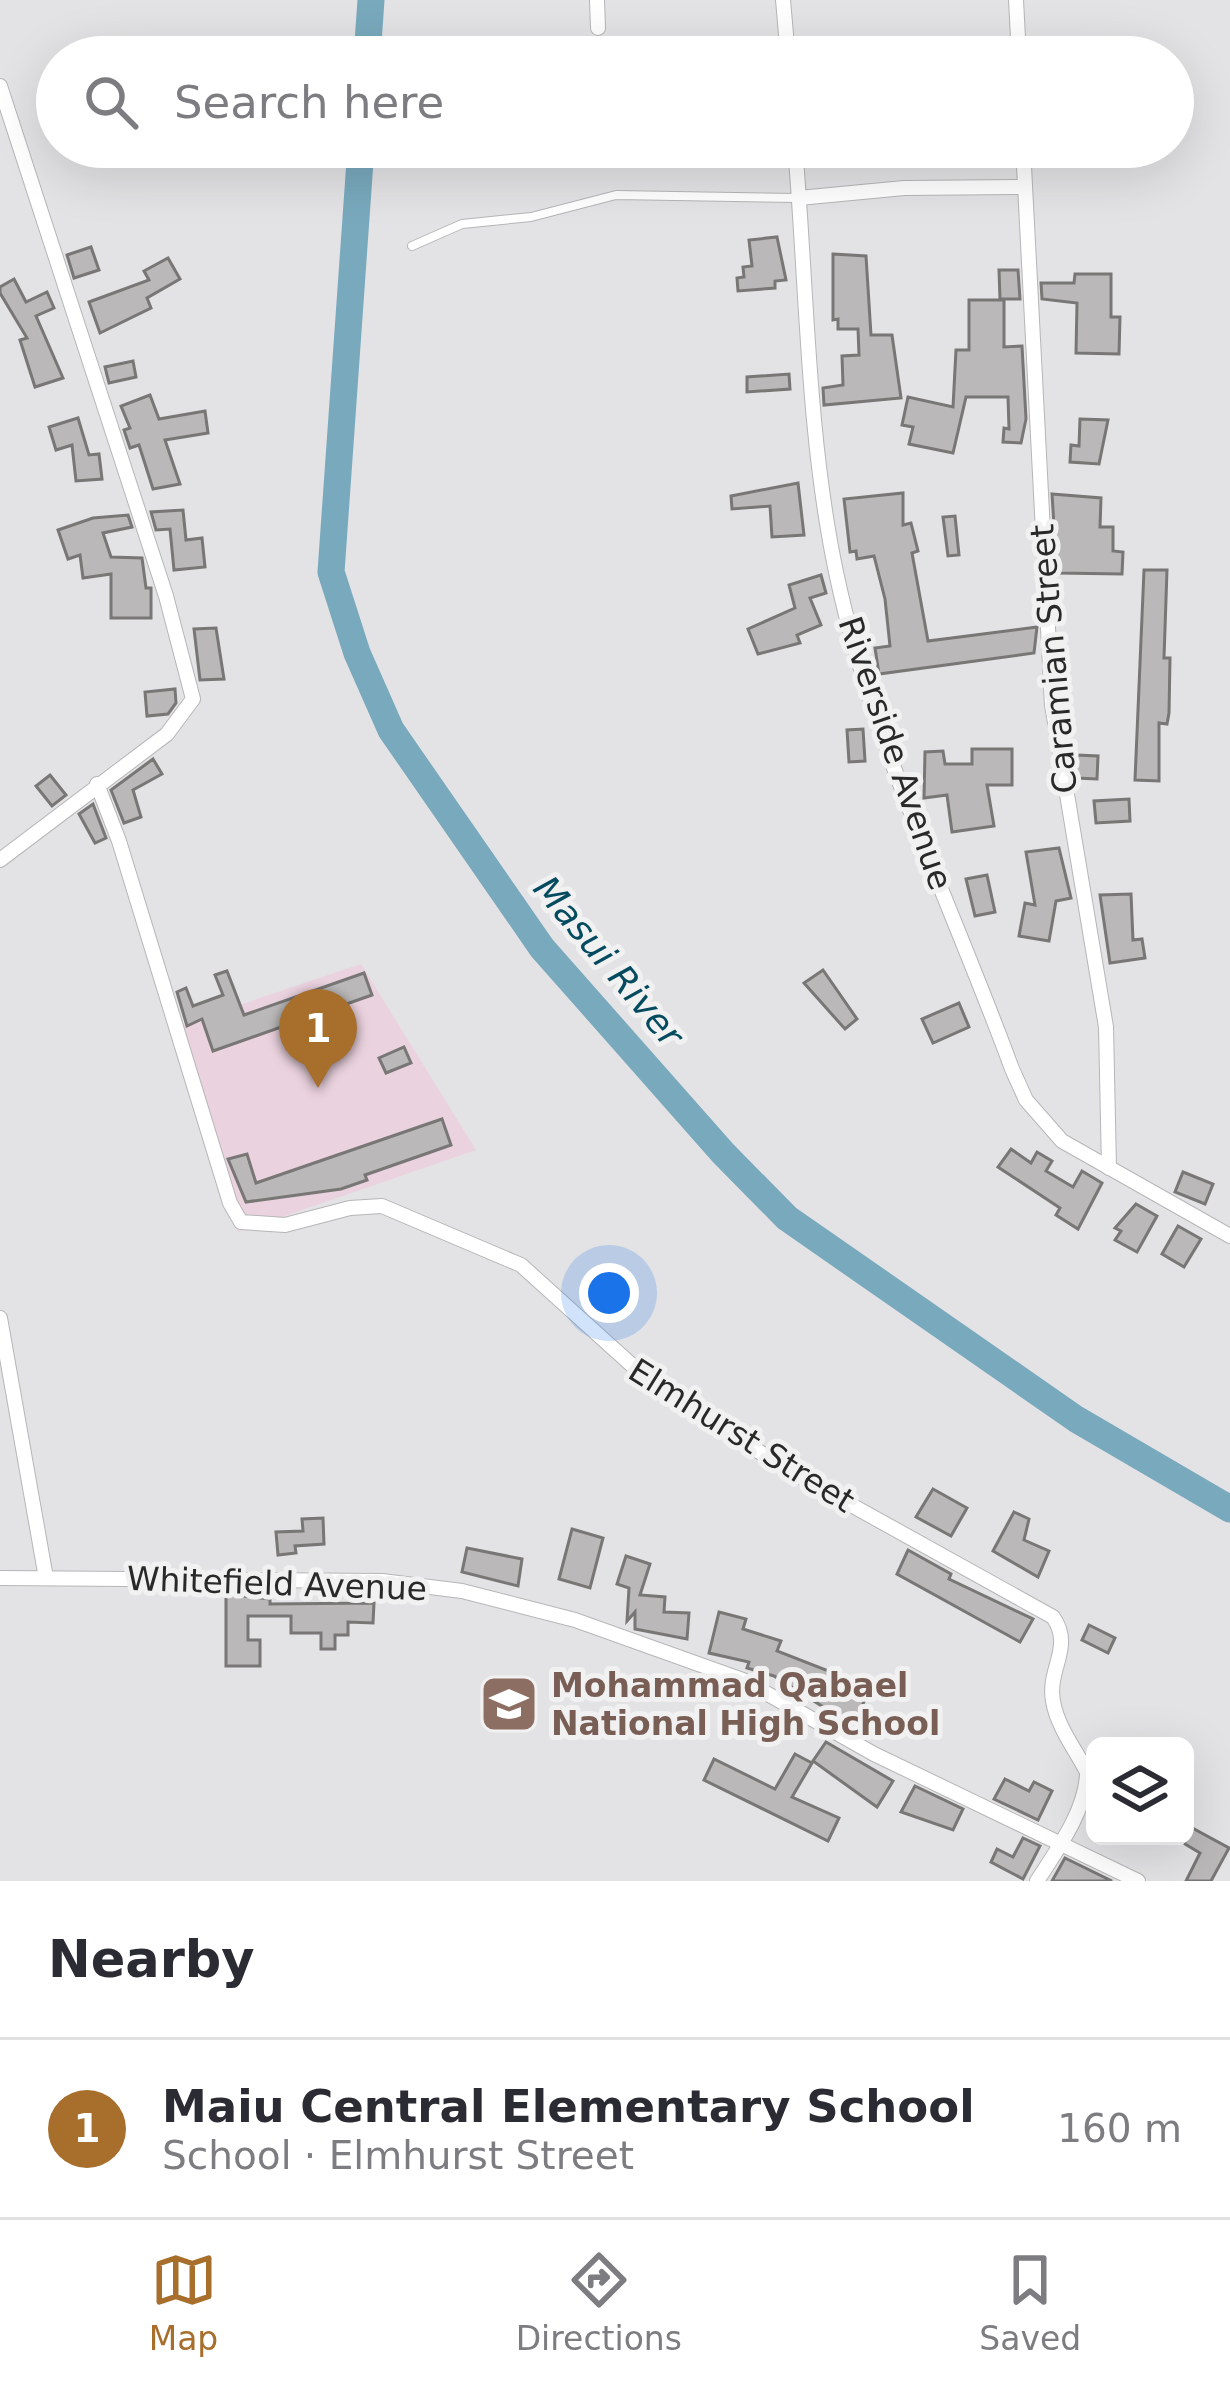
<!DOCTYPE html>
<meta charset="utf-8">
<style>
:root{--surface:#fff;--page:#f2f2f3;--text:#2b2b33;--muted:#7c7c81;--line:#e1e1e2;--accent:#a76e2c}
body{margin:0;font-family:"DejaVu Sans",sans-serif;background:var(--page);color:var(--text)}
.controls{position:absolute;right:36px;bottom:36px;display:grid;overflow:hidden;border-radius:18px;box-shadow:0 12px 48px #0002}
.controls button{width:108px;height:108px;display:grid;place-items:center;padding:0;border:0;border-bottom:3px solid var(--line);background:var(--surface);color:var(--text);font:60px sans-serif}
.you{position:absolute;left:609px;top:1293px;width:42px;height:42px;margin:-30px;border:9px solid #fff;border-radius:50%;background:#1a73e8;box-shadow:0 0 0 18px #1a73e833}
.badge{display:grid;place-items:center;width:78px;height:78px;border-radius:50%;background:var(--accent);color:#fff;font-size:39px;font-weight:700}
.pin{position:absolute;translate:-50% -99px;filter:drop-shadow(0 3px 6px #0008)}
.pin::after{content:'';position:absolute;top:63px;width:42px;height:36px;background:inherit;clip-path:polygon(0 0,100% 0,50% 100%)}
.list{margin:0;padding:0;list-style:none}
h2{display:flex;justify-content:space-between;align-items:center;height:156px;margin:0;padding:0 48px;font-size:51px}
h2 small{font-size:39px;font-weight:400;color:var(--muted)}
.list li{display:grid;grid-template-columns:78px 1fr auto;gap:36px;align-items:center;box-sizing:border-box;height:180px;padding:0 48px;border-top:3px solid var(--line)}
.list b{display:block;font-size:45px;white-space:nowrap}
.list p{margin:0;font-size:39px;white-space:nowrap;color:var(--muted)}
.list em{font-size:39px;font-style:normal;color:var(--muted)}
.icon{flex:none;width:66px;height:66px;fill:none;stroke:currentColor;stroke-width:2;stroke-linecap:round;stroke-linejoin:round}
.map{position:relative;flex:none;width:1230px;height:1881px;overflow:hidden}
.search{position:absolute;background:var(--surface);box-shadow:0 12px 48px #0002;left:36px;right:36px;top:36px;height:132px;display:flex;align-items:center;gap:30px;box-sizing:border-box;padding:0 42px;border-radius:66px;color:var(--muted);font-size:45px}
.sheet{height:336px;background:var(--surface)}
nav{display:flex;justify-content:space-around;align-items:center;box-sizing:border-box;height:168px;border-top:3px solid var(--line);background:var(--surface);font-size:33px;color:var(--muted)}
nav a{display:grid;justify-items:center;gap:6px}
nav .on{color:var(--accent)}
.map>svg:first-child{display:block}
.education{fill:#ead2de}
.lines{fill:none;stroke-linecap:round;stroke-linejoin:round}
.river{stroke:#79a9bd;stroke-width:27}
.building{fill:#bab8b8;stroke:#787776;stroke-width:3}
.lane-casing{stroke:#b6b6b8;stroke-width:10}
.street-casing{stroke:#b6b6b8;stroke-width:16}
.lane{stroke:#fff;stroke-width:8}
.street{stroke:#fff;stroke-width:14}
.labels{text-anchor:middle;stroke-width:10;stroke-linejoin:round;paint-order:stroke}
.street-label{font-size:33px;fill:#292929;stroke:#f1f1f2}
.education-label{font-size:33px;font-weight:bold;fill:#785e54;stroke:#f1f1f2;text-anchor:start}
.water-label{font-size:36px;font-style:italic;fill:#054b60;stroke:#f1f1f2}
</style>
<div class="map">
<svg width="1230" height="1881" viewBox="0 0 1230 1881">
<rect width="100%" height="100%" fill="#e3e3e5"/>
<!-- education -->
<polygon class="education" points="361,964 476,1150 238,1232 180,1025"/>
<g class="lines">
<!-- river -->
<g class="river">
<polyline points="367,57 371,0"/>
<polyline points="361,147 331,572 357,653 391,730 542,948 723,1153 787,1218 1076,1419 1230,1509"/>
</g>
</g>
<!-- building -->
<g class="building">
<polygon points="777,237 786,280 775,281 775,288 738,291 737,278 744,277 743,267 752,266 749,240"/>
<polygon points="91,247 99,270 74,278 67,255"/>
<polygon points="833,254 866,256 871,335 892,335 901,398 824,405 823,388 843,385 842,356 859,355 858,329 838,329 838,319 833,320"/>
<polygon points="168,258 180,279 147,298 151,308 100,333 89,302 149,280 144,271"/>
<polygon points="999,270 1018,270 1020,299 1000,299"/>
<polygon points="1075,274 1111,274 1111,317 1120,317 1119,354 1076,353 1077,303 1042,299 1041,283 1074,283"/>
<polygon points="14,279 26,302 47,292 54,308 36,316 63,378 35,387 20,340 27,338 0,293 0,287"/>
<polygon points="969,300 1004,300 1004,347 1022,346 1026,419 1021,443 1003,442 1004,428 1009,429 1008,397 966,397 953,453 909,444 913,427 902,425 908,397 953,407 956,350 969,350"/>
<polygon points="133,361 136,377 109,383 105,367"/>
<polygon points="789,374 790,389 747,392 747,377"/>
<polygon points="150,395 159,419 205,411 208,433 165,440 180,484 153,489 139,445 130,448 124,430 130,428 121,406"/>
<polygon points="78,418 89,455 99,454 102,479 76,481 72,445 56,450 49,427"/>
<polygon points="1080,419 1108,420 1099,464 1070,462 1071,445 1079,446"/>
<polygon points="798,483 804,535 772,537 770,506 732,509 731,496"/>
<polygon points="903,493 903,525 911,523 918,551 912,553 928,641 1037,627 1034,653 879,674 875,648 890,646 885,599 874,556 857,559 856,551 850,552 844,499"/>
<polygon points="1052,494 1101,498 1100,527 1113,527 1113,551 1123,552 1122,574 1057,573"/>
<polygon points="183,510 186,540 202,538 205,567 174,570 170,529 156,530 151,512"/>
<polygon points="128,515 132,527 103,533 111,557 142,558 146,588 151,588 151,618 111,618 111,574 83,578 80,555 68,559 58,530 93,518"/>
<polygon points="955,516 959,555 948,556 943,517"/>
<polygon points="1144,570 1167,570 1164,658 1170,658 1169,713 1167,724 1159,723 1159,781 1135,780"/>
<polygon points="821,575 826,593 810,598 821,625 797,635 800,643 758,654 748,629 795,608 789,585"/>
<polygon points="216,628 224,679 200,680 194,629"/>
<polygon points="175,689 176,703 168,714 147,716 145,692"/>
<polygon points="863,729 865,761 849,762 847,730"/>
<polygon points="972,749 1012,749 1012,785 987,785 994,826 952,832 947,795 924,798 925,752 943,751 945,764 972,764"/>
<polygon points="1076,755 1098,756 1097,779 1076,778"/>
<polygon points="153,759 162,774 133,790 141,817 124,823 111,790"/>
<polygon points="50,775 66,795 52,806 36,786"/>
<polygon points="1129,799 1130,821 1096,823 1094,801"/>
<polygon points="93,804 106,838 95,843 79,814"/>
<polygon points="1059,848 1071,898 1056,901 1049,941 1019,936 1025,903 1035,905 1026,852"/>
<polygon points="987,875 995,912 975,916 966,879"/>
<polygon points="1131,894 1133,940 1142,939 1145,958 1110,963 1100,895"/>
<polygon points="823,970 857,1019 845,1029 804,983"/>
<polygon points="227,971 244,1015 364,973 372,995 213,1051 202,1019 187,1026 177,992 186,988 193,1006 223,995 215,975"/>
<polygon points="959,1003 969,1027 933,1043 922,1019"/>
<polygon points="404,1047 411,1063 386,1073 379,1058"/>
<polygon points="442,1119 451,1145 365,1175 367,1180 341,1189 246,1202 228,1159 247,1154 256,1183"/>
<polygon points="1011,1149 1031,1163 1037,1152 1052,1161 1046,1171 1073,1187 1082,1171 1102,1183 1078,1229 1056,1215 1060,1208 998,1167"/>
<polygon points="1183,1172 1213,1184 1205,1204 1175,1192"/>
<polygon points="1136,1204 1157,1216 1137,1252 1115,1240 1121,1231 1115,1228"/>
<polygon points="1178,1226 1201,1239 1184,1267 1162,1254"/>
<polygon points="933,1489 967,1508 951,1536 916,1517"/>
<polygon points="1014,1512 1029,1519 1024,1540 1049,1551 1038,1577 993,1551"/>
<polygon points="323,1518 324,1544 295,1546 296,1553 278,1555 276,1532 303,1531 302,1519"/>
<polygon points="572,1529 603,1538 590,1588 559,1579"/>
<polygon points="467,1548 522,1559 518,1586 462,1572"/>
<polygon points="908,1550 951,1574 949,1579 1033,1619 1020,1642 897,1574"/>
<polygon points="626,1556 650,1564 640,1595 665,1597 664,1612 689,1613 687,1639 635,1629 635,1612 627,1621 629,1588 617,1584"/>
<polygon points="226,1594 270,1599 270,1604 374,1603 373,1623 348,1622 348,1635 335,1635 335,1649 321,1649 321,1633 291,1633 291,1616 248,1616 248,1640 260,1640 260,1666 226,1666"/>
<polygon points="719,1612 746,1619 743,1629 781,1641 777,1651 844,1677 842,1681 868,1694 852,1725 774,1676 747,1668 749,1662 709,1653"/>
<polygon points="1089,1625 1115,1638 1108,1653 1082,1640"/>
<polygon points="826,1742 893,1781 877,1807 813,1761"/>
<polygon points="795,1754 812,1763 792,1797 839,1818 828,1841 704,1780 714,1759 775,1789"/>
<polygon points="1005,1779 1029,1791 1034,1782 1052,1791 1038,1820 994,1799"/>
<polygon points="915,1786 963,1809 953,1830 901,1812"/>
<polygon points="1185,1824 1229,1848 1211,1881 1186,1881 1200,1853 1185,1844"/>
<polygon points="1023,1838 1040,1846 1023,1879 991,1862 997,1849 1013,1857"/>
<polygon points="1065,1858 1112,1881 1052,1881"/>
</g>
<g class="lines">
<!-- lane casing -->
<g class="lane-casing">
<polyline id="lane" points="412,246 462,224 531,217 616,195 798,198"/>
</g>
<!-- street casing -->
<g class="street-casing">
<g id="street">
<polyline points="597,0 598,28"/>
<polyline points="783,0 788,57"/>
<polyline points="1016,0 1019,57"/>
<polyline points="0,86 166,596 193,699 167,734 0,860"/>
<path d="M795,147C807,288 807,434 836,572C872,744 952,905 1012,1069L1026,1100L1062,1141L1230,1236"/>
<polyline points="1023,147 1052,705 1106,1027 1109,1168"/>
<polyline points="799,198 904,188 1025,187"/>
<path d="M97,784L119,841L230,1203L241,1222L285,1225L350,1208L382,1206L521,1265L656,1387L790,1471L1053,1617C1074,1647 1047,1669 1053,1701C1057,1726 1075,1749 1087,1772C1087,1809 1057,1850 1037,1881"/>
<polyline points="0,1318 46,1578"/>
<polyline points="0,1578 382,1581 462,1591 575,1620 743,1680 874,1754 1138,1881"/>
</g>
</g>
<!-- lane -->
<use href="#lane" class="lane"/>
<!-- street -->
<use href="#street" class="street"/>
</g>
<!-- icons -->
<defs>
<g id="school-square" transform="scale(3)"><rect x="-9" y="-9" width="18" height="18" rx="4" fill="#8d6e63" stroke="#f1f1f2"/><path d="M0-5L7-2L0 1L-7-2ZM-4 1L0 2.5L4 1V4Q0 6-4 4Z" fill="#fff"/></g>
</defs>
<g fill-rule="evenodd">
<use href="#school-square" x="509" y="1704"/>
</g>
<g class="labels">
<!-- street labels -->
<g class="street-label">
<text transform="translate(1053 659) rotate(-95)" y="12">Caramian Street</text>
<text transform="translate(896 753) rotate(71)" y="12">Riverside Avenue</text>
<text transform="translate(742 1435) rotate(32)" y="12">Elmhurst Street</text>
<text transform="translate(277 1583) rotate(2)" y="12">Whitefield Avenue</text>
</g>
<!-- education labels -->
<g class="education-label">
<text x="551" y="1697">Mohammad Qabael<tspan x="551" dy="38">National High School</tspan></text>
</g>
<!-- water labels -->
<g class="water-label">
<text transform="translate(609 961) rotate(50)" y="13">Masui River</text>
</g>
</g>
</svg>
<div class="controls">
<button><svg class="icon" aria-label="layers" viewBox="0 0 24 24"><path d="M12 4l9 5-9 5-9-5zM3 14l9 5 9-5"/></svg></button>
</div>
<div class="you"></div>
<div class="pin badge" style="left:318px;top:1088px">1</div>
<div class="search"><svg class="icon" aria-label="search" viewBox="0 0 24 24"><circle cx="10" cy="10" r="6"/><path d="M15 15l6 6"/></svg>Search here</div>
</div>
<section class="sheet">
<h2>Nearby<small></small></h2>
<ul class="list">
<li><span class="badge">1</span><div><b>Maiu Central Elementary School</b><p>School · Elmhurst Street</p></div><em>160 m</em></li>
</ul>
</section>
<nav>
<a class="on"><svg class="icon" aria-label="map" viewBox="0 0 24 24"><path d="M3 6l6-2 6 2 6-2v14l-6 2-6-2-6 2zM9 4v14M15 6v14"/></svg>Map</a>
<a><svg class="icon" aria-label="directions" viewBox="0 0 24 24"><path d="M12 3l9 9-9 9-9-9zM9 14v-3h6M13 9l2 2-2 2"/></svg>Directions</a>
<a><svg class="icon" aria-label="saved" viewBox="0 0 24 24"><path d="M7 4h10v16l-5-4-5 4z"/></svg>Saved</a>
</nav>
